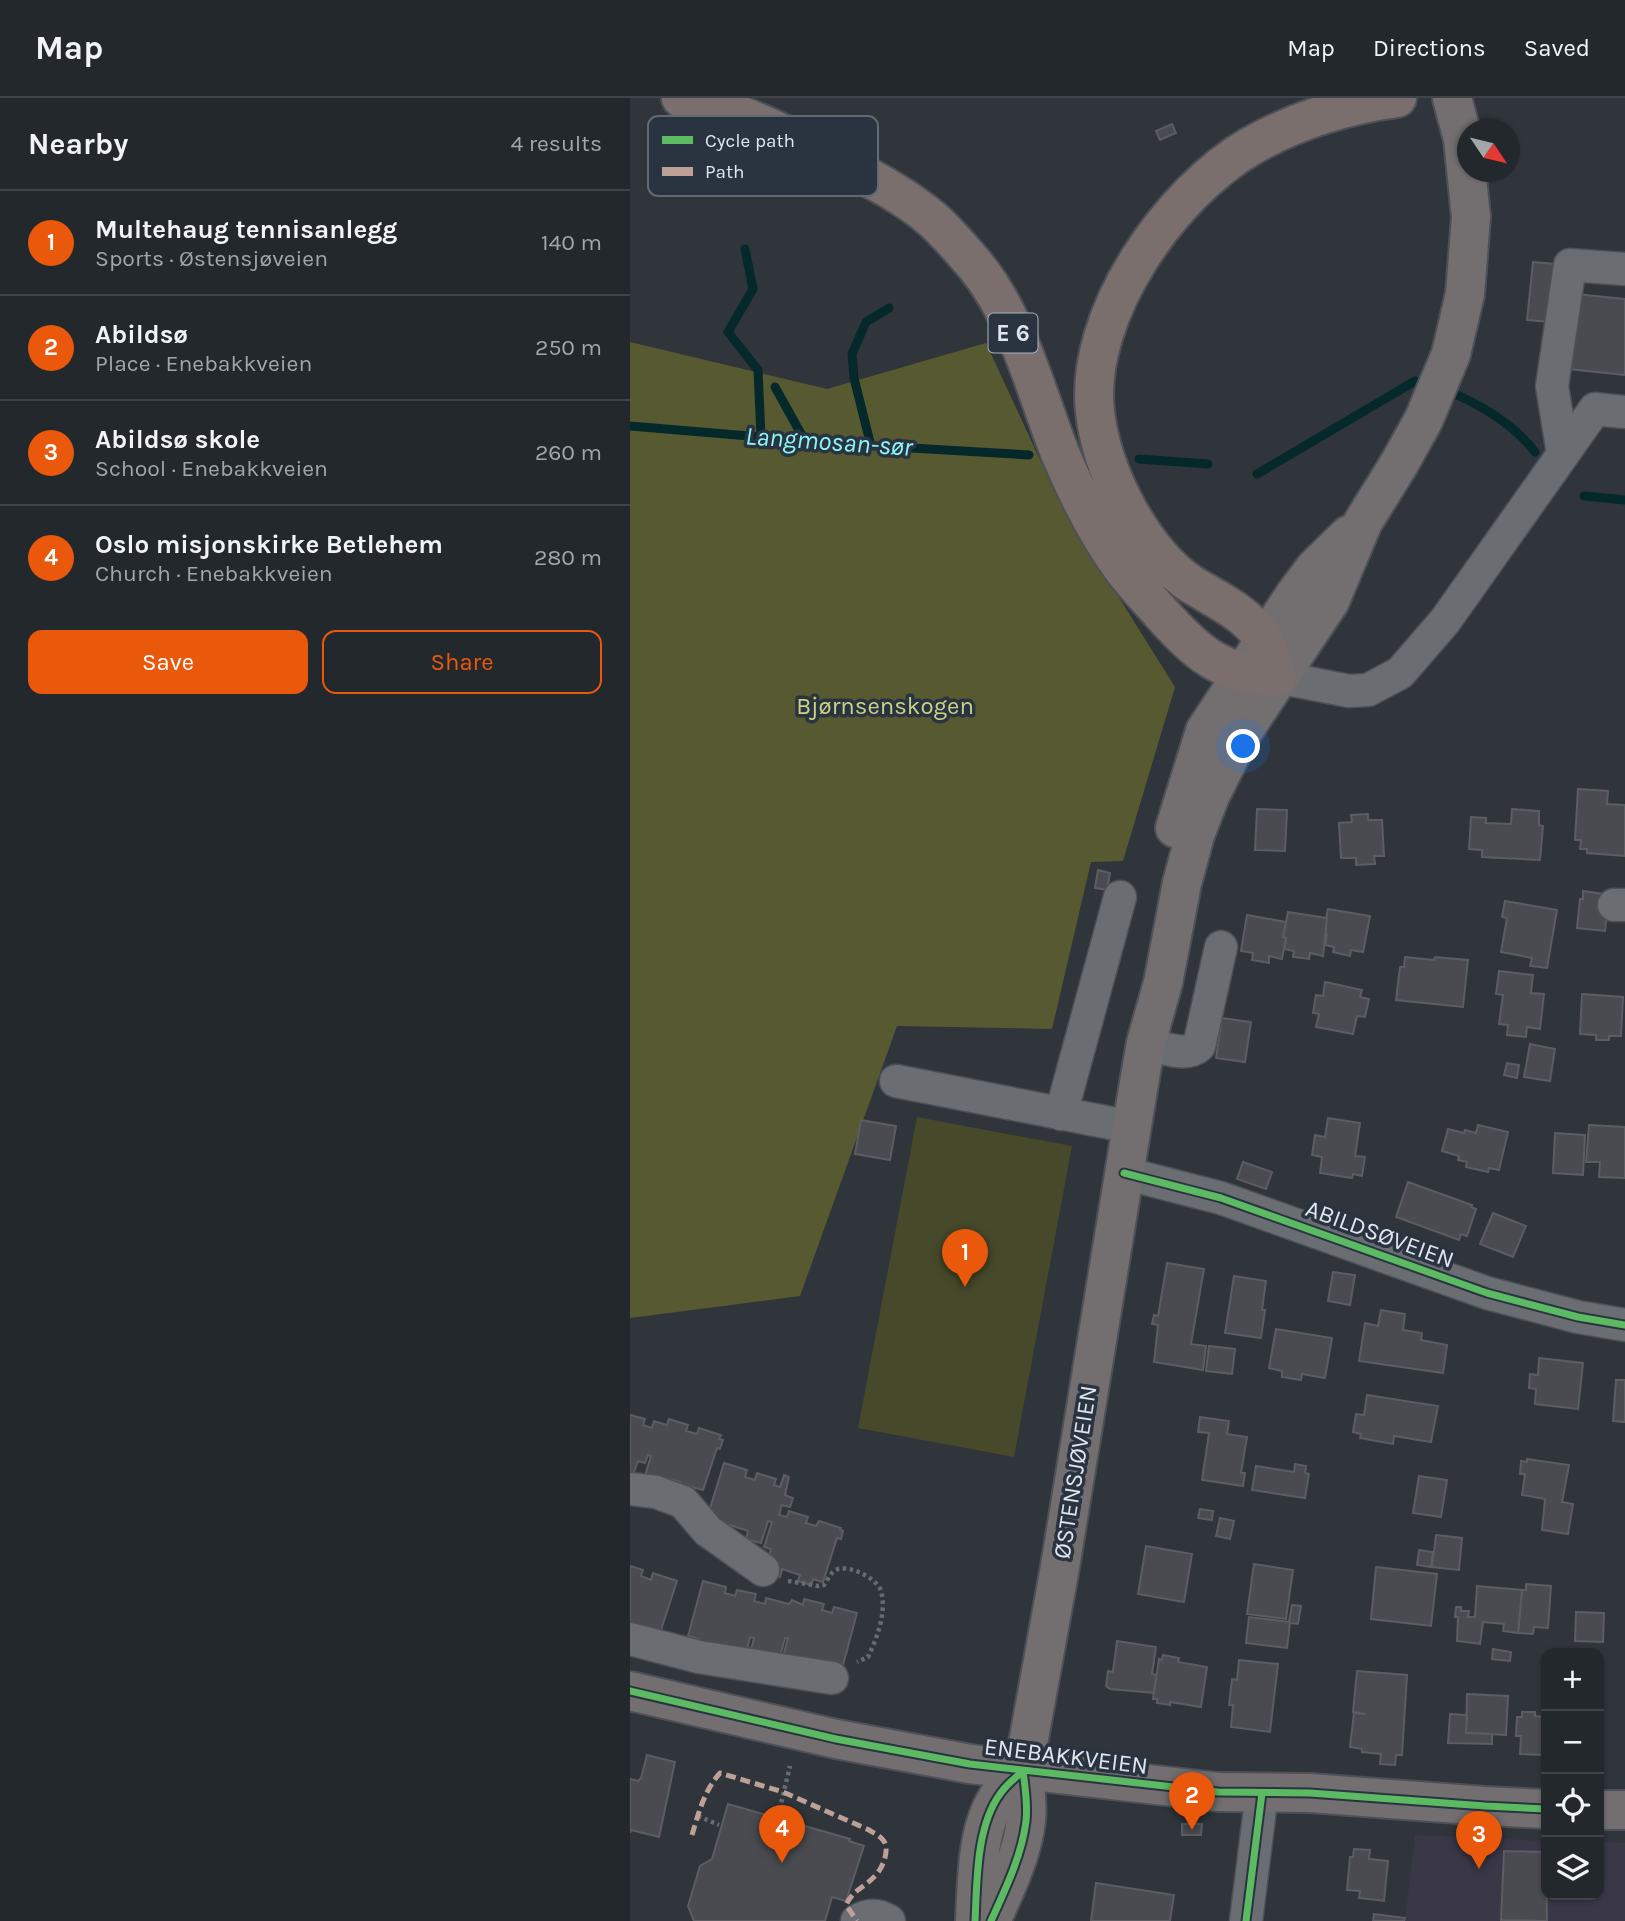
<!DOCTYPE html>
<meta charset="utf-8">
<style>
:root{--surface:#23282c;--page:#2f3438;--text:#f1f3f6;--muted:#a3a6a9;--line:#404448;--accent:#ea580c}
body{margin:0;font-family:Karla,sans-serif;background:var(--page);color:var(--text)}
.controls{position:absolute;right:21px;bottom:21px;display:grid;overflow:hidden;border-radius:14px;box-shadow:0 2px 5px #0004}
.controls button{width:63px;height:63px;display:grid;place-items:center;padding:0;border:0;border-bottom:2px solid var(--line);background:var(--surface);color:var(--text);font:35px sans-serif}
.compass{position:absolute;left:827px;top:21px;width:63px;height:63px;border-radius:50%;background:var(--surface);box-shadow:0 2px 5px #0004;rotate:125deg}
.you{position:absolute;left:614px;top:649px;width:24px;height:24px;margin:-18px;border:5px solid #fff;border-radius:50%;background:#1a73e8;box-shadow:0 0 0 10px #1a73e833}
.badge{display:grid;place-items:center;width:46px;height:46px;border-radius:50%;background:var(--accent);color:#fff;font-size:23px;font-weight:700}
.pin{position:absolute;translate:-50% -58px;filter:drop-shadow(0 2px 4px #0008)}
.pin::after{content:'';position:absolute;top:37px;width:24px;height:21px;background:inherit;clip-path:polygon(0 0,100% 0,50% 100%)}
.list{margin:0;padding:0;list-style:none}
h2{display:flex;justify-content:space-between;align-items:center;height:91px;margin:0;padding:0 28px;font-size:30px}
h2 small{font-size:23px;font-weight:400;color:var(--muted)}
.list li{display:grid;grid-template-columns:46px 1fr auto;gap:21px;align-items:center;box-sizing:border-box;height:105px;padding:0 28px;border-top:2px solid var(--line)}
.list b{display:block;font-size:26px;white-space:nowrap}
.list p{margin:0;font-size:23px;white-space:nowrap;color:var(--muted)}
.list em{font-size:23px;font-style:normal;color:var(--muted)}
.actions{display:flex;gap:14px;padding:21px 28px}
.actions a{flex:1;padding:16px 0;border:2px solid var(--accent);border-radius:14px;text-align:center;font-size:24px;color:var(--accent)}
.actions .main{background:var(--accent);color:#fff}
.icon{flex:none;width:38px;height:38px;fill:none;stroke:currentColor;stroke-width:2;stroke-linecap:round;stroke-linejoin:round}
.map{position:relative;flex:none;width:995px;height:1823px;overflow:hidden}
header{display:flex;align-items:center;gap:42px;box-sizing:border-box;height:98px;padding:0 35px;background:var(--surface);border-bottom:2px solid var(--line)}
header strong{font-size:33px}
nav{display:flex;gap:38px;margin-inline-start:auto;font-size:24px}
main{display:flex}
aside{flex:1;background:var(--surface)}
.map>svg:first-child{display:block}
.education{fill:#3a3847}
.green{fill:#46492a}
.forest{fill:#575a31}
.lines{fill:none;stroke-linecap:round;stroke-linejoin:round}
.stream{stroke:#05282a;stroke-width:9}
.building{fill:#494b50;stroke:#5b5d63;stroke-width:2}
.minor-casing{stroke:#4d5157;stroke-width:35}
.major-casing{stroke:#4d5157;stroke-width:42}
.highway-casing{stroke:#4d5157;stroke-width:42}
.path{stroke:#666b70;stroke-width:4.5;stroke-dasharray:3.5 3.5;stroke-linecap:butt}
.minor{stroke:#6a6e73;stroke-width:32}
.major{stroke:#736f70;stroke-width:38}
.highway{stroke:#7a6f6d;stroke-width:38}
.quiet{stroke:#bda197;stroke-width:5;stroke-dasharray:10 5;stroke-linecap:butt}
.cycleway-casing{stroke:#2a3440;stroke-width:11}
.cycleway{stroke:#5cba63;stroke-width:7}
.labels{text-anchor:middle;stroke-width:7;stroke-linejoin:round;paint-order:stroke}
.shield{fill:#2a3440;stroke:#a9b1ba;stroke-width:2}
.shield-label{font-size:23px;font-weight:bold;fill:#e0e6ee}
.park-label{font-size:24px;fill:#cbd184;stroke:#2a3440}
.street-label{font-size:24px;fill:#e0e6ee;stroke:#2a3440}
.water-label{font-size:26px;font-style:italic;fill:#8bf6f8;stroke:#2a3440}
.key{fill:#2a3440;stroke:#616974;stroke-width:2}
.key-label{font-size:19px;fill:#e0e6ee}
</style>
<header>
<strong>Map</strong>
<nav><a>Map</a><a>Directions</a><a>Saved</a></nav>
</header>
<main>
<aside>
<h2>Nearby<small>4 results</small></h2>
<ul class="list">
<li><span class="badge">1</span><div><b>Multehaug tennisanlegg</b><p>Sports · Østensjøveien</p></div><em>140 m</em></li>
<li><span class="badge">2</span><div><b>Abildsø</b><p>Place · Enebakkveien</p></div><em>250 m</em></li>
<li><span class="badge">3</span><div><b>Abildsø skole</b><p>School · Enebakkveien</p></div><em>260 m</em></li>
<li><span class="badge">4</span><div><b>Oslo misjonskirke Betlehem</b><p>Church · Enebakkveien</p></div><em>280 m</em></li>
</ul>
<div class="actions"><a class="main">Save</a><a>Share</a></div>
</aside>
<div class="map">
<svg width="995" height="1823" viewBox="0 0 995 1823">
<rect width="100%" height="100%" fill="#2f353b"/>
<!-- education -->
<polygon class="education" points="785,1737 916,1743 916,1797 969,1797 969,1744 995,1745 995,1823 775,1823"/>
<!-- green -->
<polygon class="green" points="287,1019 442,1048 384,1359 228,1330"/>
<!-- forest -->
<polygon class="forest" points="0,244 197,291 356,245 430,405 545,589 493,763 461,764 422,931 267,928 170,1198 0,1220"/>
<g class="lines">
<!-- stream -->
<g class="stream">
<polyline points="115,151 123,191 98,234 128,272 131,339"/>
<polyline points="145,289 175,343"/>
<path d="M816,293C846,303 886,328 905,354"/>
<polyline points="0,328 213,346 399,357"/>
<polyline points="241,348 224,280 222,256 236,224 259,210"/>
<polyline points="509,361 578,366"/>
<polyline points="627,376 785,283 799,288"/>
<polyline points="954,398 995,402"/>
</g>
</g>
<!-- building -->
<g class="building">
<polygon points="542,26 546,35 530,42 526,33"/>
<polygon points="903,164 926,166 921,224 897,222"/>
<polygon points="946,196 995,201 995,277 939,271"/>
<polygon points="948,691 978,693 977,706 995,707 995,758 957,755 957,751 950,751 951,742 945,742"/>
<polygon points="627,711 657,712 655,753 625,752"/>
<polygon points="882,711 909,713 909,727 913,728 910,762 852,759 852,752 839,751 841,719 856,720 856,725 881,726"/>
<polygon points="738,716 738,722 752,722 754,758 744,758 745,766 726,767 726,760 711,760 709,725 722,724 721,717"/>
<polygon points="468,772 480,775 477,792 465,790"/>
<polygon points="953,793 974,796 978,804 975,833 947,830 950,801 953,801"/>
<polygon points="875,803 927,812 917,870 900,868 902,860 871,854 877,820 872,819"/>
<polygon points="698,811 740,818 733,854 721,852 720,858 703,854 704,849 695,847 697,836 693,836"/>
<polygon points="658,814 697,820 693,858 680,855 679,861 663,859 664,853 654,851 656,840 653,839"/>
<polygon points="617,817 656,824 653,839 656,840 652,861 639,858 639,865 622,862 623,855 611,853"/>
<polygon points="775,859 804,862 805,859 838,862 833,909 766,902 770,869 774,869"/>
<polygon points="869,873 903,877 901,895 914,896 910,931 897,929 896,939 877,937 878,927 869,926 873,897 866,896"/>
<polygon points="695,884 732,892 730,899 739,901 735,919 727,918 723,936 686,929 689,916 683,915 686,897 693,898"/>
<polygon points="952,896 993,899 991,938 979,938 979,942 966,942 966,937 950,936"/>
<polygon points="592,920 621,924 615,964 586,960"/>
<polygon points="900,946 925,951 920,983 894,979"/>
<polygon points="877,965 889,967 887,980 874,977"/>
<polygon points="698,1020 730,1025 725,1058 735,1059 732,1078 723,1076 722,1080 690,1075 692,1059 682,1057 685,1037 695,1039"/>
<polygon points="231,1022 266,1028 260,1062 225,1056"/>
<polygon points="848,1027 878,1034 869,1072 859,1070 858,1074 836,1069 837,1064 828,1062 829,1058 812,1053 818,1031 834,1035 835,1032 846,1035"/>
<polygon points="959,1027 995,1029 995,1080 969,1079 970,1064 956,1064"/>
<polygon points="925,1035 955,1037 953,1077 923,1075"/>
<polygon points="613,1064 642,1074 636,1091 607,1081"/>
<polygon points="778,1084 842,1107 841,1109 846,1111 837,1138 831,1136 829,1142 766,1119"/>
<polygon points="863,1115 896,1128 883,1159 850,1146"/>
<polygon points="537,1165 574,1171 561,1246 576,1248 573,1272 524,1264 528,1227 522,1226 524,1217 528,1218"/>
<polygon points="703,1174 725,1177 720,1207 698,1203"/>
<polygon points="604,1178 636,1183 632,1212 635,1212 631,1240 595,1235"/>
<polygon points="751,1212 775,1216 773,1232 792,1235 791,1242 817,1247 813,1275 729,1263 735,1225 748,1228"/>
<polygon points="646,1231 702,1240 695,1280 672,1276 671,1282 652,1279 652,1273 639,1270"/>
<polygon points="579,1248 605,1251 602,1276 576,1273"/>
<polygon points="909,1260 953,1265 948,1311 905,1306 906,1291 899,1290 900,1276 908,1277"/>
<polygon points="986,1282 995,1282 995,1324 983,1323"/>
<polygon points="737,1297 808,1308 801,1344 764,1338 763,1346 730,1340 731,1336 723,1334 726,1316 734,1317"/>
<polygon points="0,1317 15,1321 13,1327 22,1330 24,1323 37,1327 39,1321 58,1327 56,1333 67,1336 69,1330 91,1337 89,1341 93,1342 90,1351 87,1350 73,1392 62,1389 60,1395 48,1391 50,1384 35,1380 33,1385 14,1381 21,1358 18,1357 15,1365 8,1363 0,1385"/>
<polygon points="570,1319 599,1323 597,1336 617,1339 611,1375 615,1375 613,1388 572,1382 579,1335 568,1334"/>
<polygon points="897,1361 939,1367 932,1404 943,1406 938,1436 912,1432 915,1401 892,1397 895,1376 890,1376 891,1363 897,1364"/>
<polygon points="94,1365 117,1372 115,1379 125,1382 127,1375 146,1381 144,1387 150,1389 154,1377 159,1379 155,1397 163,1400 160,1409 152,1407 149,1417 157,1419 159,1413 178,1419 176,1425 186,1428 189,1423 211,1430 210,1432 213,1433 211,1441 207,1440 193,1484 183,1481 181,1487 168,1483 170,1477 152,1471 150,1479 134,1474 141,1451 134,1449 142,1424 138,1423 131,1445 116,1441 118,1433 100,1427 98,1433 77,1420"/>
<polygon points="665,1366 676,1368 675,1375 679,1376 675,1400 622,1392 626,1368 664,1374"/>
<polygon points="789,1378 817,1382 811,1419 783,1415"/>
<polygon points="570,1411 583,1413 582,1422 568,1420"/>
<polygon points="590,1420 604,1423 600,1441 586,1438"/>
<polygon points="806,1437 832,1440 829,1472 802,1469"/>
<polygon points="516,1448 562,1456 554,1504 508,1496"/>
<polygon points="789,1452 803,1454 801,1469 787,1467"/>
<polygon points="624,1466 663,1472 656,1521 617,1516"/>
<polygon points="0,1468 13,1472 11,1478 21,1482 23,1475 47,1483 29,1538 0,1529"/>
<polygon points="746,1469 807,1476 801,1528 741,1521"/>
<polygon points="73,1483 96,1489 95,1495 105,1498 107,1492 126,1496 124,1503 135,1506 136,1500 159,1506 162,1502 173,1507 174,1501 194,1506 192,1512 202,1515 204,1509 227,1515 212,1571 152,1563 158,1540 155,1540 149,1563 120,1555 124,1540 120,1539 115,1561 68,1547 69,1541 58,1538"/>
<polygon points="896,1486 921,1488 918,1530 904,1529 903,1536 888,1535 892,1492 896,1492"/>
<polygon points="847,1488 892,1492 888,1535 873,1533 874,1526 853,1524 850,1546 827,1543 828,1519 825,1519 826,1509 831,1509 831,1513 839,1513 838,1519 845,1519"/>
<polygon points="662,1507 671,1508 668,1526 660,1525 657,1550 616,1545 619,1519 659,1524"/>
<polygon points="946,1514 974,1515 973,1544 945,1543"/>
<polygon points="487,1543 526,1549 522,1576 527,1577 524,1595 480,1591 476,1588 478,1573 483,1574"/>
<polygon points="863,1551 881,1554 880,1563 862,1561"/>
<polygon points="533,1557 549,1560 548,1564 577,1569 571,1609 540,1604 540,1607 527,1605 527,1601 523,1601 529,1561 532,1562"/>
<polygon points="609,1562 648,1566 640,1634 601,1629 603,1607 599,1607 602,1581 607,1582"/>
<polygon points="727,1573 777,1577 772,1657 766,1657 765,1667 750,1666 751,1656 732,1654 732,1651 720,1649 724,1615 735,1616 723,1614"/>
<polygon points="837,1596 878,1598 876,1637 836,1635"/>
<polygon points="892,1614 905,1614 905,1618 916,1619 916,1662 915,1657 890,1656 891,1638 886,1638 887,1619 892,1619"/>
<polygon points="820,1616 837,1617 836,1635 862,1636 862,1646 818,1645"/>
<polygon points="17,1657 45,1664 29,1739 1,1732 0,1735 0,1681 8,1683 11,1680"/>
<polygon points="98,1706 220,1741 219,1743 234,1748 216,1803 202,1799 195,1823 64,1823 58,1808 70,1768 82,1761"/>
<polygon points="552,1726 572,1726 571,1737 552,1737"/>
<polygon points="724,1751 740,1752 739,1761 758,1763 754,1803 729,1800 730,1793 717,1792 720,1759 723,1759"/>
<polygon points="874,1753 916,1754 917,1823 871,1822"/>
<polygon points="466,1785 544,1797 540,1823 461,1823"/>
<polygon points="744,1816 775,1820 774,1823 743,1823"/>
</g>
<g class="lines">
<!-- minor casing -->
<g class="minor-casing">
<g id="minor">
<polyline points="933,356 922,288 940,167 995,171"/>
<polyline points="647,579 719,593 738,592 770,575 815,523 965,311 995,314"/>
<polyline points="984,807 995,807"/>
<path d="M516,945C531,949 556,960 569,948L591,849"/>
<polyline points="266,983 501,1029"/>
<polyline points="431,1016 490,799"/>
<polyline points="494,1075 591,1100 857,1195 948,1219 995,1227"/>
<polyline points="0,1391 26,1394 53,1404 78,1433 133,1472"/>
<polyline points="0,1541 69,1559 202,1580"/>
<path d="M227,1823C238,1816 248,1816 259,1823"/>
<polyline points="616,1823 632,1695"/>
</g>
</g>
<!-- major casing -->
<g class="major-casing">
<g id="major">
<polyline points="545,730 575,633 664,498 685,470 719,437"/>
<polyline points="0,1593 206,1641 340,1666 588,1694 680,1695 855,1708 916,1711"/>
<polyline points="969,1712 995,1712"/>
<path d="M345,1823C347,1784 346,1729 370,1696C376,1687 385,1680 393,1673"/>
<path d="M361,1823C375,1792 392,1757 396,1723C398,1706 395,1689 393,1673L430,1469L509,985L516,945L533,885L552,785L565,737L580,698L610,638L700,503L733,424L769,366L794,321L821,256L835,196L841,119L833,41L822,0"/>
</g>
</g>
<!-- highway casing -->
<g class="highway-casing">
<path id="highway" d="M51,0C107,11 157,37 207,63C240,80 274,97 302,121C317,134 332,152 345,167C388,219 406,294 430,355C446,393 465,433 490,467C502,484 517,499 531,515C567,555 591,577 647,579C642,565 638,547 629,535C611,512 585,501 561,486C535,469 514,440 499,414C482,383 469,349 465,314C454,217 540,95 621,48C665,23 717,7 767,0"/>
</g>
<!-- path -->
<g class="path">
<path d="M158,1483L188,1488L194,1487C197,1483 200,1476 204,1473C216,1464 247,1480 251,1493C257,1514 247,1540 238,1559L227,1564"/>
<polyline points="68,1718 89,1727"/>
<polyline points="148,1718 160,1668"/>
</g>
<!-- minor -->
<use href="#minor" class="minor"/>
<!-- major -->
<use href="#major" class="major"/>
<!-- highway -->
<use href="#highway" class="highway"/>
<!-- quiet -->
<path class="quiet" d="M62,1737C69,1714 74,1693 90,1675L153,1694L239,1732C244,1735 250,1738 253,1742C261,1751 252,1772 244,1779C232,1791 224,1791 216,1807L227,1823"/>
<!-- cycleway casing -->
<g class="cycleway-casing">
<g id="cycleway">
<polyline points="494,1075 591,1100 857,1195 948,1219 995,1227"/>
<polyline points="0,1593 206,1641 340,1666 588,1694 680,1695 855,1708 916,1711"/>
<path d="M345,1823C347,1784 346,1729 370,1696C376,1687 385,1680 393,1673"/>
<path d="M361,1823C375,1792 392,1757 396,1723C398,1706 395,1689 393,1673"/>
<polyline points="616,1823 632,1695"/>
</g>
</g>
<!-- cycleway -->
<use href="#cycleway" class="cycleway"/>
</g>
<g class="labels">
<!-- shield labels -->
<rect class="shield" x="358.5" y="215.5" width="49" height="39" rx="5"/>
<g class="shield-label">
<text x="383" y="243">E 6</text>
</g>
<!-- park labels -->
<g class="park-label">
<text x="255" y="616">Bjørnsenskogen</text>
</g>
<!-- street labels -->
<g class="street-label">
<text transform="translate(750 1136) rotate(20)" y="8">ABILDSØVEIEN</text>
<text transform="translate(445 1374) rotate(-81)" y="8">ØSTENSJØVEIEN</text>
<text transform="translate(436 1658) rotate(7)" y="8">ENEBAKKVEIEN</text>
</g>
<!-- water labels -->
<g class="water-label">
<text transform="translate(199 343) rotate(4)" y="9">Langmosan-sør</text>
</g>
</g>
<!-- legend -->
<rect x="18" y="18" width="230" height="80" rx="10" class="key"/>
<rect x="32" y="38" width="31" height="8" fill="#5cba63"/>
<rect x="32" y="69" width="31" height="9" fill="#bda197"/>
<g class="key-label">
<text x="75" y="49">Cycle path</text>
<text x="75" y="80">Path</text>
</g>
</svg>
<div class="controls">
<button>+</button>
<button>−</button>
<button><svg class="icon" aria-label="locate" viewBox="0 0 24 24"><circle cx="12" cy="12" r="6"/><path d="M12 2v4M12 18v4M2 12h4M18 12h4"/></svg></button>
<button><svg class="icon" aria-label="layers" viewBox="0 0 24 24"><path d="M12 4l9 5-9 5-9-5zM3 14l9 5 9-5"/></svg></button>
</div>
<svg class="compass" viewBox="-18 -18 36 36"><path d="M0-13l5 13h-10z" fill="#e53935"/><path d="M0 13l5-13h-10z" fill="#a3a6a9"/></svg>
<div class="you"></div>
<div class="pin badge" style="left:335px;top:1189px">1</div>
<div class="pin badge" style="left:562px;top:1732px">2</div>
<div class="pin badge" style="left:849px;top:1771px">3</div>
<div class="pin badge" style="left:152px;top:1765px">4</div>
</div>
</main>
